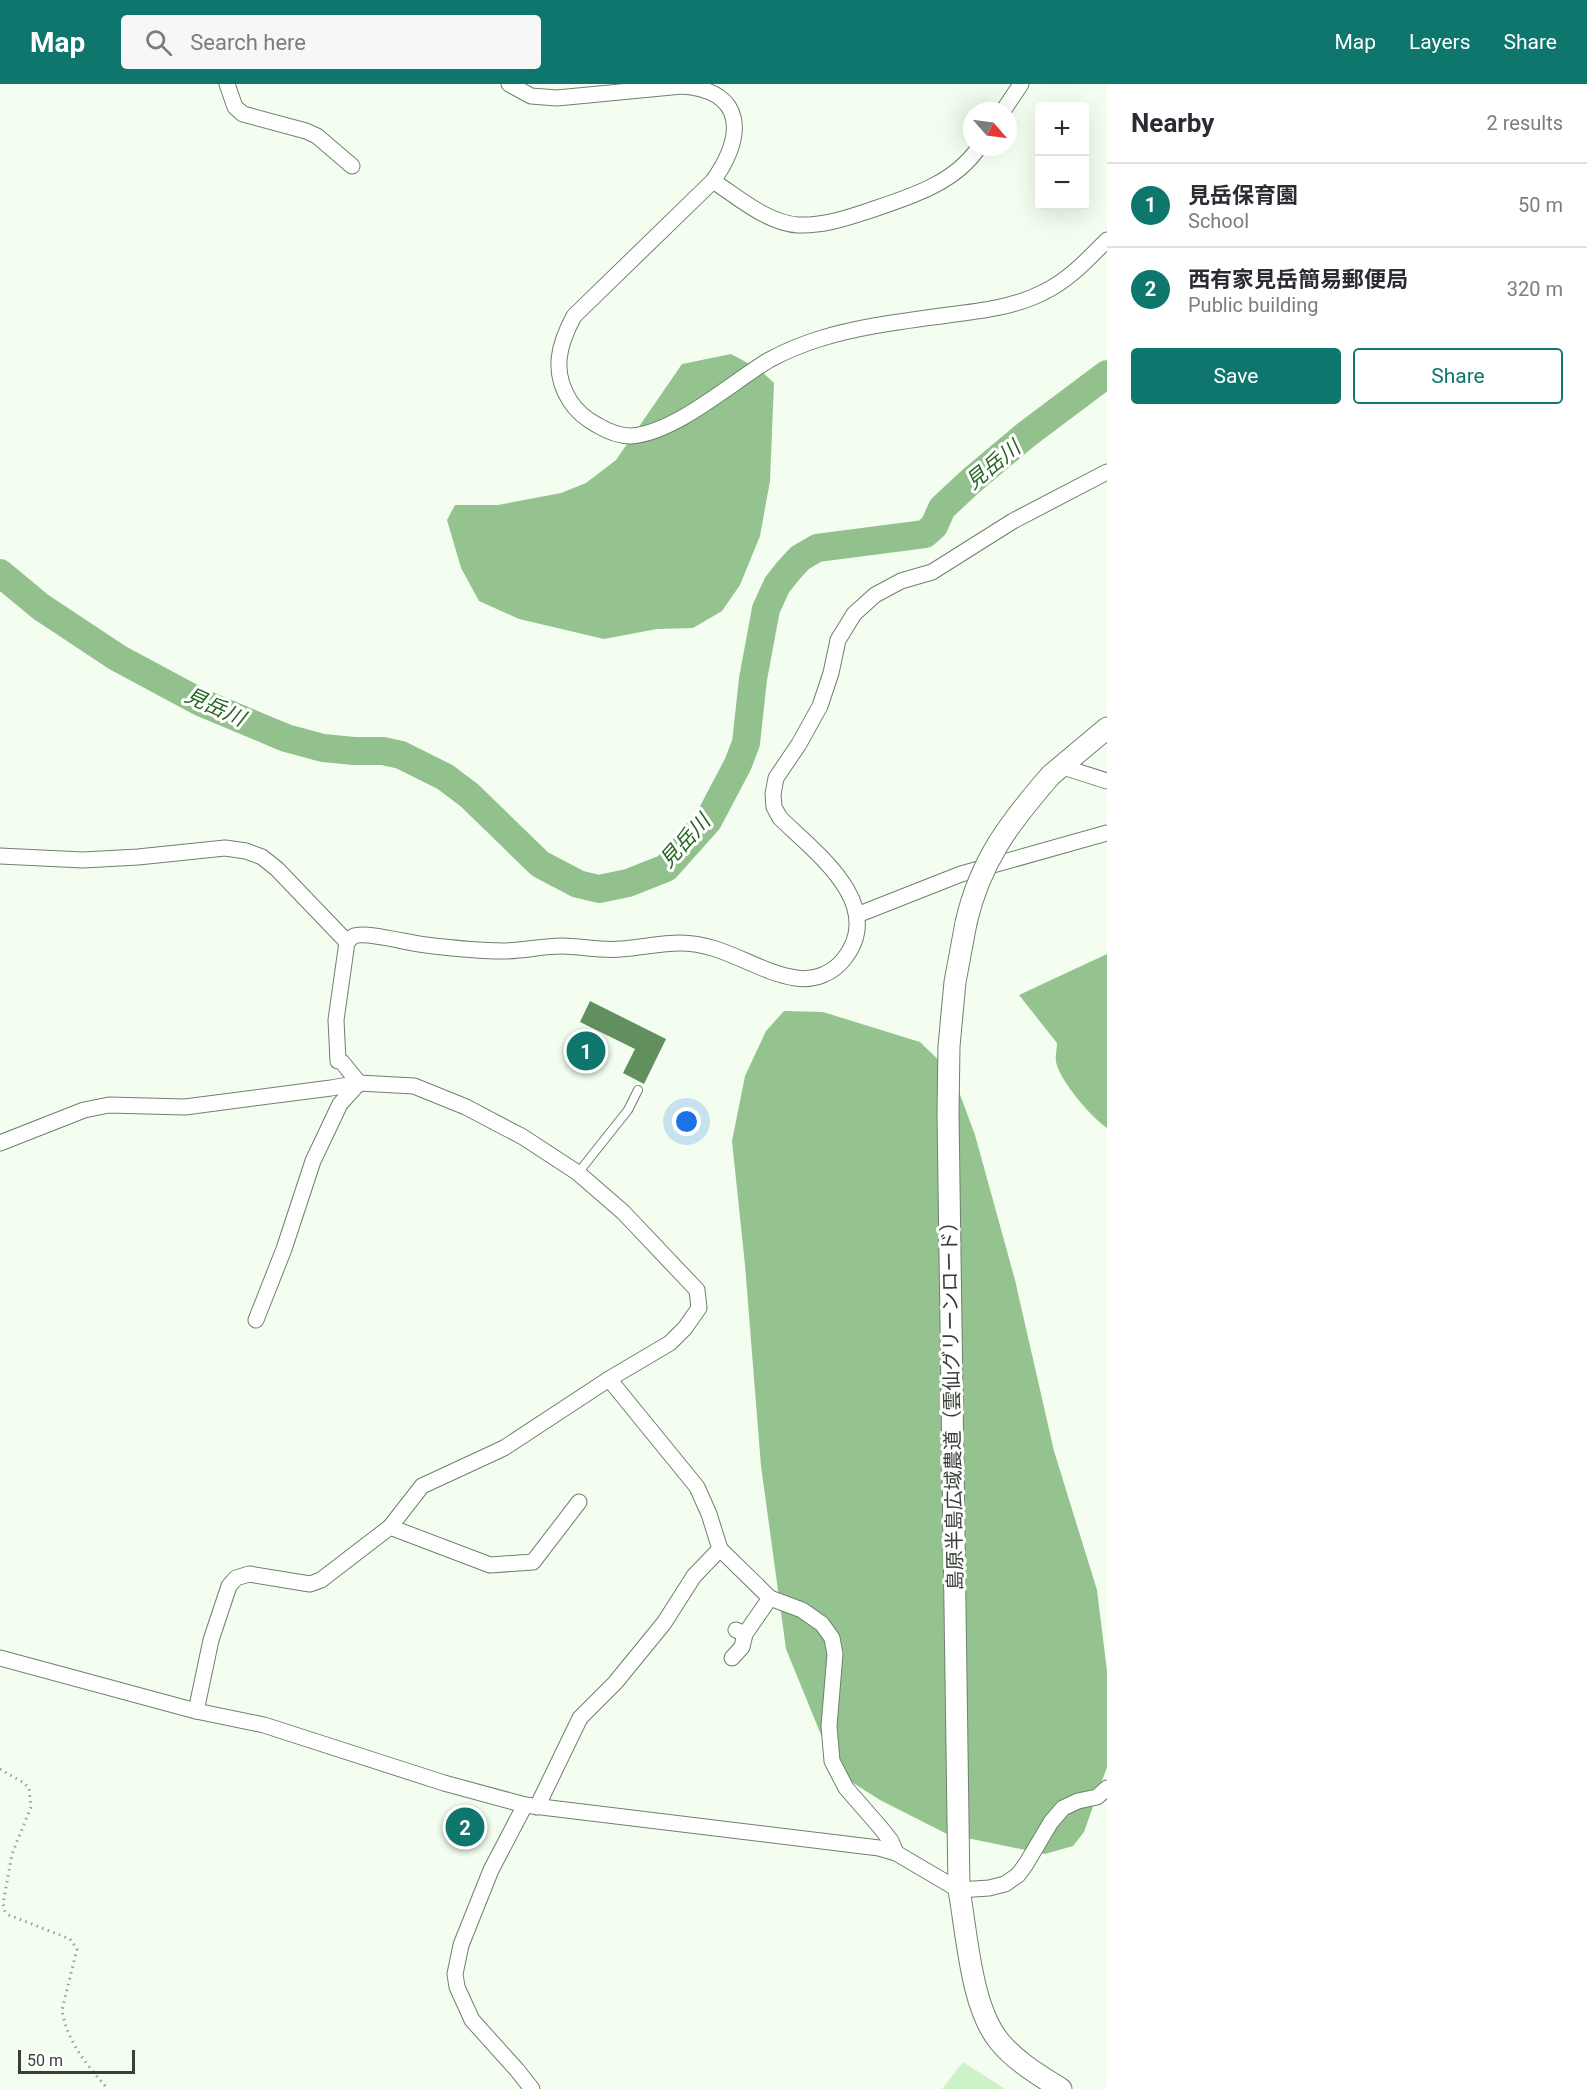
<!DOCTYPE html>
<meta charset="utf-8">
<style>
:root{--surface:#fff;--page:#f7f7f7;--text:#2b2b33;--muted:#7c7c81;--line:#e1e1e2;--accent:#0f766e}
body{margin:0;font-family:Roboto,"Noto Sans JP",sans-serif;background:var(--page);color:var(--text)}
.controls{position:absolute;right:18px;top:18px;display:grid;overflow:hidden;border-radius:6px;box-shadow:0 6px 24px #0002}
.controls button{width:54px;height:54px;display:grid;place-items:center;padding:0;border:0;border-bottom:2px solid var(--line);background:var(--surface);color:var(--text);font:30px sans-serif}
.compass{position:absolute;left:963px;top:18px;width:54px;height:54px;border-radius:50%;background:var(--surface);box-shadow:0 6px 24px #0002;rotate:118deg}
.scale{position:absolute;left:18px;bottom:15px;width:117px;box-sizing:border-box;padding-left:6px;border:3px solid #383f37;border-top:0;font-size:16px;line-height:21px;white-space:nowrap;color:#383f37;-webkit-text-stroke:4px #fff;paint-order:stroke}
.you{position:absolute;left:687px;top:1038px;width:21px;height:21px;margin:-15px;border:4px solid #fff;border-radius:50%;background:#1a73e8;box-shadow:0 0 0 9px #1a73e833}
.badge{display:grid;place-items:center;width:39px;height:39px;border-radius:50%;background:var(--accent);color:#fff;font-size:20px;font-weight:700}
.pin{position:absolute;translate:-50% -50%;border:3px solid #fff;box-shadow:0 2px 6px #0006}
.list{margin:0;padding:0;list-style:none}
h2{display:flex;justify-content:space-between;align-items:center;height:78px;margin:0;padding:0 24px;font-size:26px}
h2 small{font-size:20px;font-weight:400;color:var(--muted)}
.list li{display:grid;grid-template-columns:39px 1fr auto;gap:18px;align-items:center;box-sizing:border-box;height:84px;padding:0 24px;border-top:2px solid var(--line)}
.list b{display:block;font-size:22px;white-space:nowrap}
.list p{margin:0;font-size:20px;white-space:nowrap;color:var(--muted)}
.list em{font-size:20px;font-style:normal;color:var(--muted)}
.actions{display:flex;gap:12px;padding:18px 24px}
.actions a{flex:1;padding:14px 0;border:2px solid var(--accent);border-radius:6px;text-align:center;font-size:21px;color:var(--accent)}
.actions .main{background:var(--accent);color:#fff}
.icon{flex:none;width:33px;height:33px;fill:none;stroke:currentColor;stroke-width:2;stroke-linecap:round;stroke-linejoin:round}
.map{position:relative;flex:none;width:1107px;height:2005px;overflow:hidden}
header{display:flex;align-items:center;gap:36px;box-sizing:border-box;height:84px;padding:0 30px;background:var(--accent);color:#fff}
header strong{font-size:28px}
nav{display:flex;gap:33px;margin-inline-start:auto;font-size:21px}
.search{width:420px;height:54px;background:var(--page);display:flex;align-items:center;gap:15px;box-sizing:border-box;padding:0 21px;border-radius:6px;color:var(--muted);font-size:22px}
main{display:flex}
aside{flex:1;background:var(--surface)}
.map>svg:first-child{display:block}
.green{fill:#cbf3c7}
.forest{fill:#94c390}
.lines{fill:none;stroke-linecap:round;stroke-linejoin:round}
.river{stroke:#92c18e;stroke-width:28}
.building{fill:#628f5e}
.lane-casing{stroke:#6f806d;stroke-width:10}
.street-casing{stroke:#6f806d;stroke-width:17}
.secondary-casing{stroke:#6f806d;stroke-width:23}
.path{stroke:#98a196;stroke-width:3;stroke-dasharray:1.5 4.5;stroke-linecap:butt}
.lane{stroke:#fff;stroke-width:8}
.street{stroke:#fff;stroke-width:15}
.secondary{stroke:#fff;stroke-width:21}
.secondary-bridge-casing{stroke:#6f806d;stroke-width:23;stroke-linecap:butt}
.secondary-bridge{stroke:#fff;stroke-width:21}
.labels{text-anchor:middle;stroke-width:6;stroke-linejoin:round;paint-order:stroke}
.street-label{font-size:20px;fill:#383f37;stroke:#fff}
.water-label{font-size:21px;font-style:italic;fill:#266422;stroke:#fff}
</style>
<header>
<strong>Map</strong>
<div class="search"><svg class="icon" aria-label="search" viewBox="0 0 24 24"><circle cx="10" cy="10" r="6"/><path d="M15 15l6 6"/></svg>Search here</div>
<nav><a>Map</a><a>Layers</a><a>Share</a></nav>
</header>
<main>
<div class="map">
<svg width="1107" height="2005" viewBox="0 0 1107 2005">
<rect width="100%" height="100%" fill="#f3fef1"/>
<!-- green -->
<polygon class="green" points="963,1978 1005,2005 942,2005"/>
<!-- forest -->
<g class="forest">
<polygon points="731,270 759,285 774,299 770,397 760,452 740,501 722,527 693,544 657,545 604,555 519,535 479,517 461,484 447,436 455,421 498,421 561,409 586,399 616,376 682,280"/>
<path d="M1107,870V1044C1091,1033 1060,997 1056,978C1055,972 1057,965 1057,959L1019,911Z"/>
<polygon points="784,927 823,928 920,958 952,989 975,1051 1015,1196 1054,1367 1097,1506 1107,1587 1107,1683 1084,1748 1073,1762 1045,1770 947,1750 880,1716 850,1697 826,1663 786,1565 761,1382 745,1181 732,1057 745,992 766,947"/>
</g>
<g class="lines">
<!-- river -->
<polyline class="river" points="0,489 41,523 118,574 200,618 286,654 323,664 354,667 383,667 401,671 445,693 469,711 540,780 578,800 599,805 628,799 666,784 708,737 738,680 746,659 753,595 766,525 777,501 788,487 800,474 817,464 925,450 934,442 942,424 971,397 1027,350 1107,290"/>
</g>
<!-- building -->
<polygon class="building" points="590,917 666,955 644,1000 623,989 635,965 580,938"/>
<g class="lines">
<!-- lane casing -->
<g class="lane-casing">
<polyline id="lane" points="578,1089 628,1026 638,1006"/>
</g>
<!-- street casing -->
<g class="street-casing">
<g id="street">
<polyline points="227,0 235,23 243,30 306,47 317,52 352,82"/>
<path d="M509,0L531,12L557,14L682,2C747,7 744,53 713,97L574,232C559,260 551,287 570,317C577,328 586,335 597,341C607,347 618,352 631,352C675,349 731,299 769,276C784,268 803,260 819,255C861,242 905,237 948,231C981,227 1015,223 1044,208C1069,196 1088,175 1107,156"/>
<polyline points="1003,27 1021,0"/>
<path d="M713,97C738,113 767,139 798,141C821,142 844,135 865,128C906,114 954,101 979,63"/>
<polyline points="1060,682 1107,697"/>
<polyline points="0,772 83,776 138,773 225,764 246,767 262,773 277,785 347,858"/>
<polyline points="857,831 961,790 1107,749"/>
<path d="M359,999L342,978L338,977L336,936L347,858C350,856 351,853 354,852C366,847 411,860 426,861C451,864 478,867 503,867C523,867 542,862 562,862C581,862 601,867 621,865C640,864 660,859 680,859C724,859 756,888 796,894C815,897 833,889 844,875C887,821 815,768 780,734L774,723L773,710L776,694L799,660L820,622L831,589L838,556L854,530L875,511L901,497L932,488L1013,437L1107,388"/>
<polyline points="0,1059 84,1026 109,1021 185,1023 331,1004 359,999 414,1002 466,1023 523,1053 578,1089 623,1128 697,1206 699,1224 685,1244 670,1259 609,1295 504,1364 422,1402 390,1443 321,1496 310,1500 249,1490 236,1494 229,1502 211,1556 196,1627"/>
<polyline points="256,1236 284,1165 313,1077 340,1020 359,999"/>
<polyline points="390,1443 490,1481 533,1478 579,1418"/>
<polyline points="720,1465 770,1514 802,1526 822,1540 832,1554 835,1570 829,1642 832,1677 846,1704 880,1743 891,1757 896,1769"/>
<polyline points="736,1546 745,1550 770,1514"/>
<polyline points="0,1574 196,1627 264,1641 444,1699 525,1721 879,1764 896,1769 959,1806 989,1804 1005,1800 1018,1791 1026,1780 1051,1738 1063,1724 1078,1717 1097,1713 1107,1704"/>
<polyline points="732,1574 742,1563 745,1550"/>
<polyline points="525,1721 491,1786 461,1861 455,1890 457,1903 472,1936 517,1986 532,2005"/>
<polyline points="537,1723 580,1634 615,1599 664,1539 694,1492 720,1465 709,1430 697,1403 609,1295"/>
</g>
</g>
<!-- secondary casing -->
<g class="secondary-casing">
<g id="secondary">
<polyline points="1051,691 1107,644"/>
<path d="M966,839L955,898L949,962L948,1029L959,1806C967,1850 971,1923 999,1957C1015,1977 1039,1991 1061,2005"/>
</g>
</g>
<!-- path -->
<path class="path" d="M0,1685L24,1699L29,1704L31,1723L12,1770L3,1820L5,1827L9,1831L70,1855L77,1865L62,1926C66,1956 88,1983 108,2005"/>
<!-- lane -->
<use href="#lane" class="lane"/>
<!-- street -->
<use href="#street" class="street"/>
<!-- secondary -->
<use href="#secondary" class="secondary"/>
<!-- secondary-bridge casing -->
<g class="secondary-bridge-casing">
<path id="secondary-bridge" d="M966,839C980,777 1010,738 1051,691"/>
</g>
<!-- secondary-bridge -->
<use href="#secondary-bridge" class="secondary-bridge"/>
</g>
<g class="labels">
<!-- street labels -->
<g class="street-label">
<text transform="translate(952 1317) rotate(-91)" y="7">島原半島広域農道（雲仙グリーンロード）</text>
</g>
<!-- water labels -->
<g class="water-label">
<text transform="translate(993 381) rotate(-39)" y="7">見岳川</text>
<text transform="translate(215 623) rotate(24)" y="7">見岳川</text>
<text transform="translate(685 757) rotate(-48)" y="7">見岳川</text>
</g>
</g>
</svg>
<div class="controls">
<button>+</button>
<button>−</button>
</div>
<svg class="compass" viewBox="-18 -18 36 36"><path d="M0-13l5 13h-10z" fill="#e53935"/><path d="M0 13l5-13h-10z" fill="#7c7c81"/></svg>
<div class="scale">50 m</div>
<div class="you"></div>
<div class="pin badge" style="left:586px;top:967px">1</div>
<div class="pin badge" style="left:465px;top:1743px">2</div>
</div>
<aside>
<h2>Nearby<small>2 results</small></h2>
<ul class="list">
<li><span class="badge">1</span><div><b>見岳保育園</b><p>School</p></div><em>50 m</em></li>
<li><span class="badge">2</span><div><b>西有家見岳簡易郵便局</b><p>Public building</p></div><em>320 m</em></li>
</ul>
<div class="actions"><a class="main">Save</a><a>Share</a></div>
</aside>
</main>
